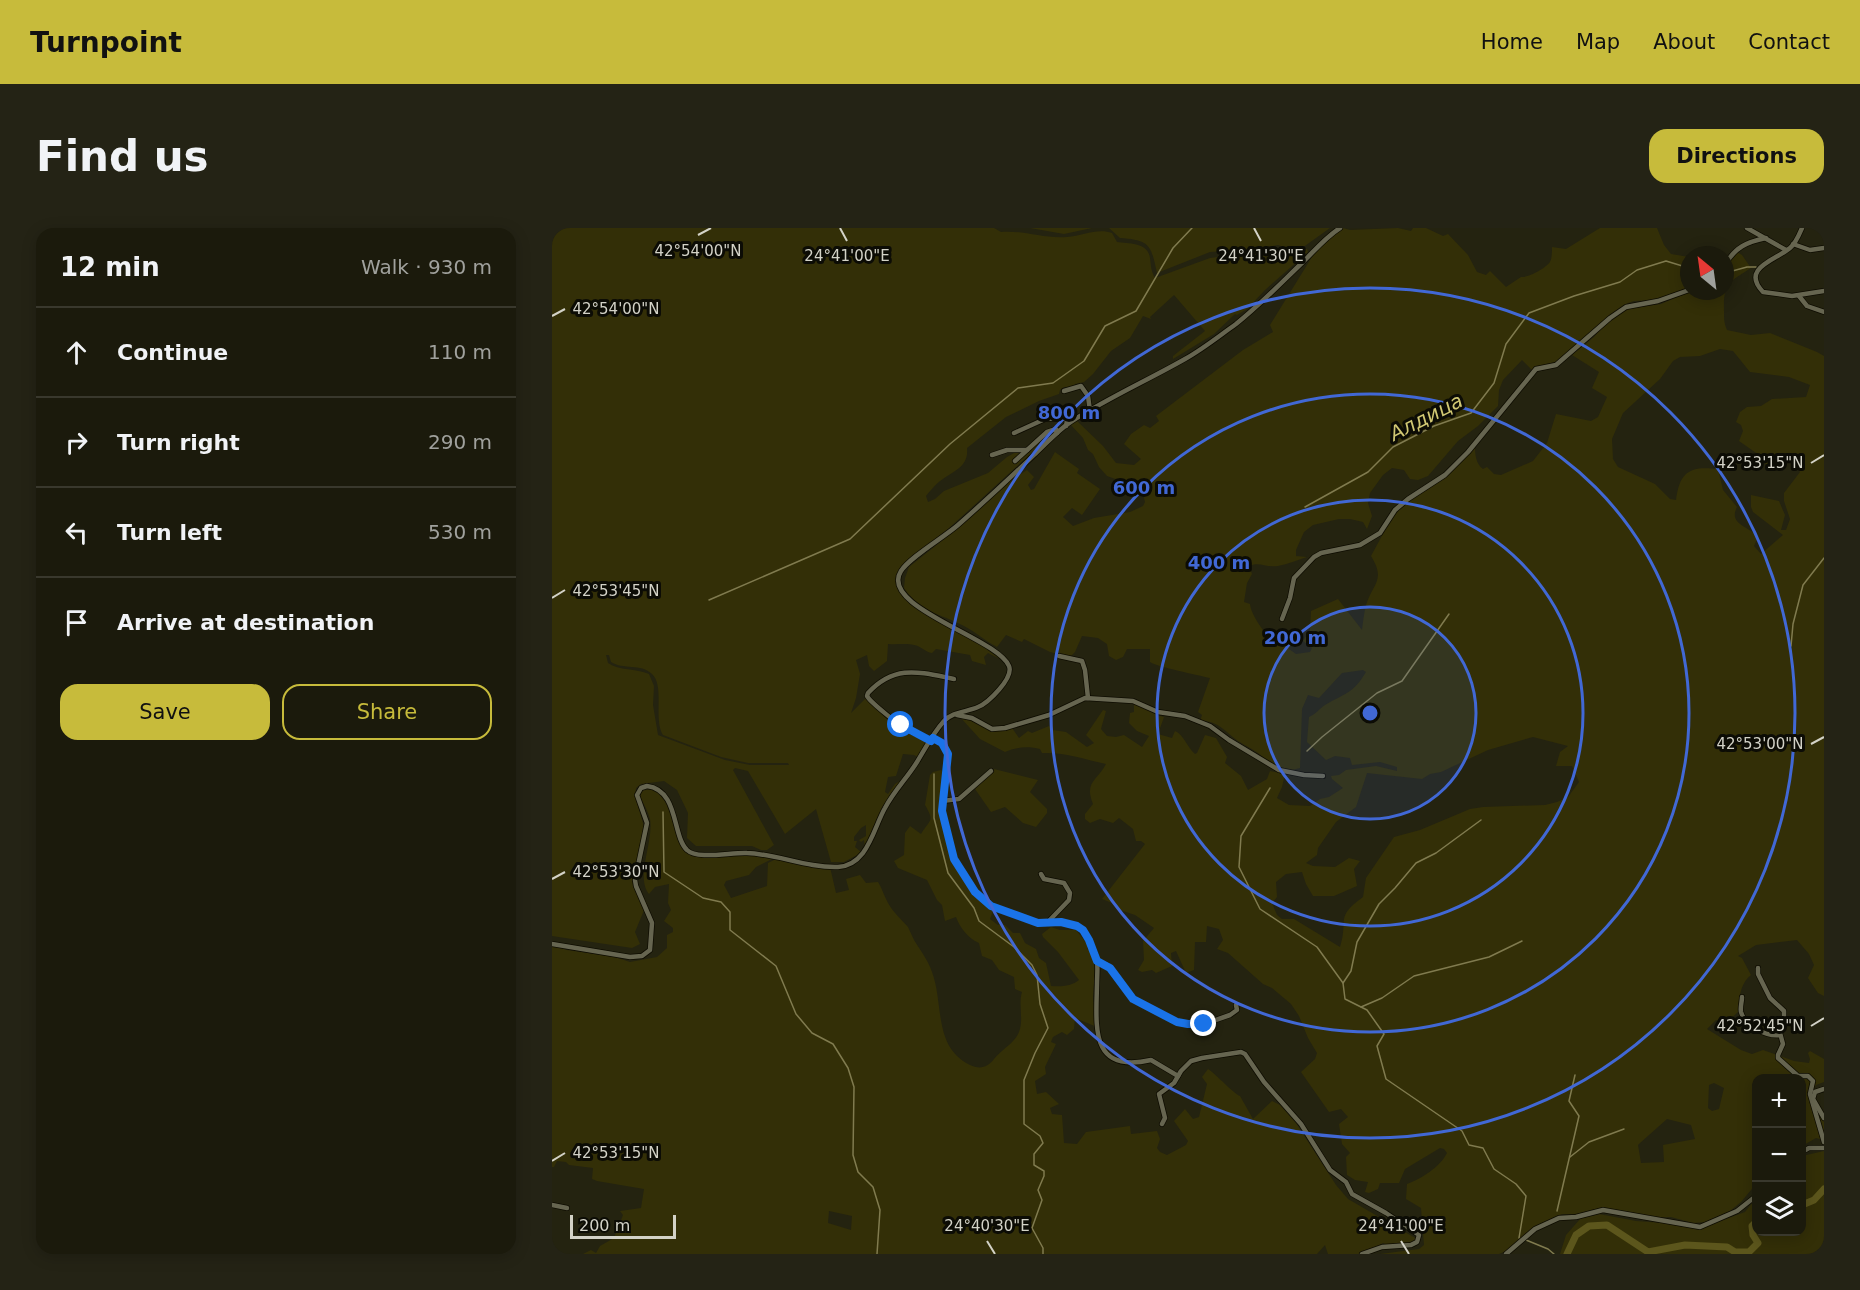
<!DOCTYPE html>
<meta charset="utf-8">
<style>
:root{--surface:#1b1a0c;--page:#242315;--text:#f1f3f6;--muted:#a0a19d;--line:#39382d;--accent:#c7bb3b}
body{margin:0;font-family:"DejaVu Sans",sans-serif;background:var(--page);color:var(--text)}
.controls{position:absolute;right:18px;bottom:18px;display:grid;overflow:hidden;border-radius:12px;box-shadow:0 3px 15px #0003}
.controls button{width:54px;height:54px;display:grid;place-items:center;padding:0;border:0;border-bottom:2px solid var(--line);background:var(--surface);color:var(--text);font:30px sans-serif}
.compass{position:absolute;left:1128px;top:18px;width:54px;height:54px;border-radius:50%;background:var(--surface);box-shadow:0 3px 15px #0003;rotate:331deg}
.scale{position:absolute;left:18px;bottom:15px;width:106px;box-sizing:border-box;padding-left:6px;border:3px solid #d3d2c7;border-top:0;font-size:16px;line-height:21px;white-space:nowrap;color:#d3d2c7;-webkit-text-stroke:4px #0c0c05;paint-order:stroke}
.stop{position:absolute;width:18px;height:18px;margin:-14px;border:4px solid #1a73e8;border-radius:50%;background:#fff}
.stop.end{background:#1a73e8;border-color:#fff;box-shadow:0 2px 6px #0008}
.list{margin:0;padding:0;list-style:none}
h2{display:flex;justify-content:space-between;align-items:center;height:78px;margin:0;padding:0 24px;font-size:26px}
h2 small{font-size:20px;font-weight:400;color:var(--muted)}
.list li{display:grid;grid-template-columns:39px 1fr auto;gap:18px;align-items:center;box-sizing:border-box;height:90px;padding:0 24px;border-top:2px solid var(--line)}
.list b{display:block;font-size:22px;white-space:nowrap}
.list em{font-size:20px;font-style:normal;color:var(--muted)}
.actions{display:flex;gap:12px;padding:18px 24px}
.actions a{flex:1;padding:14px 0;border:2px solid var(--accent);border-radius:18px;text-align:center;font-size:21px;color:var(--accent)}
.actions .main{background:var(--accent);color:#111}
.icon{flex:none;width:33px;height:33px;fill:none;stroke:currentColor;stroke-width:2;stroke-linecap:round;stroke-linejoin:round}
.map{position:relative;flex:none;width:1272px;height:1026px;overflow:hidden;border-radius:18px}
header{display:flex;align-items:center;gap:36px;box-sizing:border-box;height:84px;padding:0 30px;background:var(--accent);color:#111}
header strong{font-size:28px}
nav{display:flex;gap:33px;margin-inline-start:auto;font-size:21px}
.intro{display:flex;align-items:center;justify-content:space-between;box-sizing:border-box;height:144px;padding:0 36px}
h1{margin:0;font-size:42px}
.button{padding:15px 27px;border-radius:18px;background:var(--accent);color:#111;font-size:21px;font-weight:700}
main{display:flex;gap:36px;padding:0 36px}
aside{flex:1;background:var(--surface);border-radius:18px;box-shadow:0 3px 15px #0003}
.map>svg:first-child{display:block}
.green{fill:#332f07;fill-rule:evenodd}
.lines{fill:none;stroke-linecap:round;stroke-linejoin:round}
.stream{stroke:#807b4f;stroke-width:1.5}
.river{stroke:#5c561c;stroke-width:7}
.minor-casing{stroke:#0e0c00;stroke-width:6}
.minor{stroke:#666550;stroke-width:4.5}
.route{stroke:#1a73e8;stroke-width:8}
.ticks{fill:none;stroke:#d3d2c7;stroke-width:2}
.ring{fill:none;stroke:#4168d5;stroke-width:3}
.labels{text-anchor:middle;stroke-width:6;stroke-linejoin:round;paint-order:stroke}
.water-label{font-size:20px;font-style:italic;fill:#d1c873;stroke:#0c0c05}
.ticks-label{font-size:15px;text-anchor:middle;fill:#d3d2c7;stroke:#0c0c05;stroke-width:6;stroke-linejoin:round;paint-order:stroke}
.centre{fill:#4168d5;stroke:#0c0c05;stroke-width:3}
.ring-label{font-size:18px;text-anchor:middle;font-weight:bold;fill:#4168d5;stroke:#0c0c05;stroke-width:6;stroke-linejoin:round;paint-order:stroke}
</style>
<header>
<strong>Turnpoint</strong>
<nav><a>Home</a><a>Map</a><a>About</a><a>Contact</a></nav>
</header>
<div class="intro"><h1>Find us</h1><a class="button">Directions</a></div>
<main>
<aside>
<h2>12 min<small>Walk · 930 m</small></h2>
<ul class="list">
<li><svg class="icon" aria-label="ahead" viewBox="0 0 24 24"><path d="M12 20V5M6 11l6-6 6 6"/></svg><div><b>Continue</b></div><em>110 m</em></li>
<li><svg class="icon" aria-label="right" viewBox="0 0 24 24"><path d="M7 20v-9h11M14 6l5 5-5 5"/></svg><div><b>Turn right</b></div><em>290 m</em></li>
<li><svg class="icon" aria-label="left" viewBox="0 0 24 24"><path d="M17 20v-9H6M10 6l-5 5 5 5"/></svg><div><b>Turn left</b></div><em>530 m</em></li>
<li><svg class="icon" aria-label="arrive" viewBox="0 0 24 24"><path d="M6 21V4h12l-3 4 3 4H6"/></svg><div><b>Arrive at destination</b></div></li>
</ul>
<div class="actions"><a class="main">Save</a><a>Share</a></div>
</aside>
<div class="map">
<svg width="1272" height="1026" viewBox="0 0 1272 1026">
<rect width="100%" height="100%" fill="#242310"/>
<!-- green -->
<g class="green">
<path d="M0,0H442L449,4C471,2 492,11 515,9C531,8 545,0 560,5L565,14C577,16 596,14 598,30C599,38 599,43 603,50L658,30L725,22L739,25L755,21L756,24L713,62L695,81L685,87L683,86L662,106L621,131V128L653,103L622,67L598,89L599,91L591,88L578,110L559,123L541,146L532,154L523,156L522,160L512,159L508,162L507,166L487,173L454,189L415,220C417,239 401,243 388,253C383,257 378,263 374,268L376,274L383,271L392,263L436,245L455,229L464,224H470L495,206L506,201L396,301L361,328L348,343L345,352V359L359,377L381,391L405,401L446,427L450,432L436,425L432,429L434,437L420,433L418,427L384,421L380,425C373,424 369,418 362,417C354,415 345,417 336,416L335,433L322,443L317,438L315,427L304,432L308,446L304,470L299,485L314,470L334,487L378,512L366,529L362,527L351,526L344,548L336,549L333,564L336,566L343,556L351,551L313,620L312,612L309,614L307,612L314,608V597L309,600L302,609V613H305L303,619L309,624L307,626L292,634H279L264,581L233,606L196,543L183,540L181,542L222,617L215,622H209L200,618H144L135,610L136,585L125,562L112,553L89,556L84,560L83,568L93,602L84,655L95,675L83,704L88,716L80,720L0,708ZM54,427H57L59,434C71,442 89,435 100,446C113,458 101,491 111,507L169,529L196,535H236L237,537H198L173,532L106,507L101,477L102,458L97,446C84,440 67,443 56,435Z"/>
<polygon points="478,0 540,0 512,6"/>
<path d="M557,0H778L750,20L740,22L726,17L710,20L658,24L605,45C599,18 599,12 568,10Z"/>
<path d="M791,0L798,2L846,0L859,3L861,0H874L891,8L896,6L916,27L925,44L934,47L938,43L954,59L969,49C976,50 994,40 998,34C1000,30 1000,24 1000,19L1014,21L1048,0H1105L1112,17L1119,26L1137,29V60L1106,72L1082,73L1076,75L1053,91L1040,106L1009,133L994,136L982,144L970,132L951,152L947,162L946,178L926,198L906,213L876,248L866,252L858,251L852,242L840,240L831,247L818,265L816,275L820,288L815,301L811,294L798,291H787L761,297L752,304L744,322V328L755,329C745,332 736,336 726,338C715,340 707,333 697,338L700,346L695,355L692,374L698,376C699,387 713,407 722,413L726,401L737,403L734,409L740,410L737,421L744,426L758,424L760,420L751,413L758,402L759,383L786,371L810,402C811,394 812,385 814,377C821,355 834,352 819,328L839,291L855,273L888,253L923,218C923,227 924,236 931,241L935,239L942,246L949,247L981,233L995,215L1004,186L1039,193L1046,189L1055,169L1040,160L1047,144L1020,127L1042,109L1057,92L1075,81L1109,76L1139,63H1173V38L1183,23L1190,27L1199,40C1177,54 1171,56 1172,83C1172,91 1172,95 1175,102L1199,107L1218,105L1265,124L1272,128V768L1266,765L1256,750L1262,737L1257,726L1245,712L1204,717L1186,728L1190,730L1199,747C1189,754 1186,771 1187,783L1173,796L1164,792L1155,801L1189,822L1200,826L1211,822L1242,833L1257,835L1258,831L1256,825L1258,823L1272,831V854L1264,857L1259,866L1265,884L1272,893V912L1264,910L1250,918V850H1204V956L1189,974L1178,983L1153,994L1141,995L1119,989L1095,990L1054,981H1043L1025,986H1010L986,997L958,1021L947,1026H828L867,1021L872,1017L869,980L854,971L855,956C869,951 888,939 895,925L892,921L888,920L853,941L847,955H828L826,961L817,965L813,964L816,954L803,952L795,947L794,929L798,925L790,916L787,896L796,889L789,881L777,884L749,844L763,831L765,825L756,810L747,788L739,776L720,760L711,756L676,725L665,721L671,712L667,701L655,698L654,714H643L642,742L634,745L624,723L619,725L620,738L604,745L600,742L590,744L586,742L592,732L591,713L602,700L583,687L568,682L562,673L560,675L550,671L593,616L589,613H584L581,601L567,590L561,595L548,591L538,595L533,591V586L541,576C532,554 545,553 554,536C532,531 512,524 490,525L488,521C476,518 464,519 453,524L428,511L408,489C426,492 438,508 460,500L467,510L476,503L480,505L497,498L501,502L514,504L535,519L542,515L534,507L551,482L554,483L549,501L555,508L564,509L572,507L590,519L597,508L585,503L577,495L578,485L582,484V476C593,479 601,486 612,489L606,506L620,510L623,503C632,507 635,519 643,526L645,525L653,507L664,510L675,529L673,535L689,548L696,562L715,551L718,543L733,546L730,559L725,570L737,577L758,578L768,571L777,569L791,560L780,551L779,548L787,547L794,542L824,538L845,543V539L828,534L800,537L798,530L783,528L774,532L755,514L757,489C764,486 767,481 773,477C793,465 801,466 814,444L811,442L790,445L767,470L756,467L750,481L748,540L740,542H725L716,533L709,530L711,529C703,522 694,518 686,513C673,503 665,492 648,493L650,487L646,484L658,450C646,447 605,439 598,434V421H575L571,429L564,432L557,428L555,416L546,410L530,408L523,424L518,429L498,424L472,411L470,414L454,407L445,419C433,413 424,404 412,398C387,385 369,385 352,360L353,350L357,339L416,292L456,254L475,242L482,249L476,257L479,262L482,261L503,224L527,241L525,245L548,261L530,287L520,280L511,289L521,298L542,290L578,284L591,278L593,274L591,266L586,255L581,252L569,253L555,248L547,239L541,226L536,222L531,210L518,196L524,192L551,218L564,235L582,237L589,231L572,216L579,206L592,197L598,200L607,193L604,188L691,122L721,104L718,97L763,24ZM1168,121L1181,123L1198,144L1237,149L1258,157L1254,169L1220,171L1209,178L1195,179L1188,184L1184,194L1189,197L1191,203L1187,213L1207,227L1218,242L1239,229L1248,244L1232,265V273L1238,291L1234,302H1229L1233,287L1227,273L1199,267V279L1201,284L1231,307L1209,326L1202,318L1206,309C1197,298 1176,297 1185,279L1171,262L1166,241C1138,238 1128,243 1124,272L1118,271L1103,256L1066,239L1061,231L1060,211L1071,185L1108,151L1121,133L1128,129L1148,128ZM981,509L1016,518L1008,524L1004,538H1020L1027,554L1016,569L1005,574L993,577L931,579L918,581L868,602L842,609L814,650L811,669C782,690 797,691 788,719L742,691H730L725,687L720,675L725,669L724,654L734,646L750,644L754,656L761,668H782L805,658L802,641L808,633L797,630L783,639L761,638L754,635L765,627L766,620L784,594L804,579L815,545L870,551L878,546L889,544L936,522ZM1162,855L1172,860L1167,881L1160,883L1156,880L1157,857ZM1115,891L1139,897L1143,911L1111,917L1112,934L1089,935L1086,917L1088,915Z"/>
<polygon points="442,541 486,552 478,564 495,581 495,585 484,599 471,595 453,579 439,584 423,561"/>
<path d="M389,542L393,545L388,584L400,630L422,668L441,683L438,691L446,697H453L461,705H468L473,715L484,721L487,730L494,735L499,758C509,759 520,758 527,752L506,724L491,709L490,706L499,699L508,702H524L535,716V721L539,723L543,736L541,770L545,799L523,790L522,801L515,807L510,804L501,809L499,814L504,816L493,839L494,846L483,853L485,866L494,864L507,876L498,880L500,886L510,887L512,915L525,916L534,904L578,898L579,906L605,903L608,911L605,920L608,924L615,927L634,917L636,913L622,893L633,881L641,891L647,889L655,856L650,849L656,841C665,847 682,866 688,868L701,891L720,873L728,877L744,895L784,957L796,971L865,1011L864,1018L840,1019L831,1015L810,1026H776L773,1017L765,1026H31L39,1022L44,1025L48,1018L62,1010L71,987L68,983L89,980L92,961L45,953L40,951L41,940L17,937L14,934L5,933L2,939H0V717L15,722L63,729L78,734L105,729L115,720V707L121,704V700L112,693L119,682L116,675L117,656L103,659L97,666C83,649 102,613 98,591C96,583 92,576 88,569L90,563C118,552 120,601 129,615C131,619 136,622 139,625H181L224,629L204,639L197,647L174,653L172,657L179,670L215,658L216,635L226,630L278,639L284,665L297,662L294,651L308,647L314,655L326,654C330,660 332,668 336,675C341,684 349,691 356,699C358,703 360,708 362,712C368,722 376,732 380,744C392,776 381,819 418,837C428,842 436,839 442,831C449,822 463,815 467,804C472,791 466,777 470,764L463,761L462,749L447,742L440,732L430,728L427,715C416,710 408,700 404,689L393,693L390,677L385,672L375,652L346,640L342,633L352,627L353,605L358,598L369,606C378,591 383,594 373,577L378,547L381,544ZM277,983L300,988L299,1002L276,995Z"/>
<polygon points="1272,923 1272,1026 1008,1026 1014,1007 1029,990 1047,986 1084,993 1126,996 1146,1001 1193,984 1204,970 1204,1004 1250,1004 1250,928"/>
</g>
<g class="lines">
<!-- stream -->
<g class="stream">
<polyline points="1173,45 1195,39 1204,39"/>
<polyline points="753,279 816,244 841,219 882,198 919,185 942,155 954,116 977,85 1022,68 1068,54 1085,42 1114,33 1137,40"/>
<polyline points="157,372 298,311 398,216 466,160 501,155 532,133 553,98 584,83 621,20 640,0"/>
<polyline points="1239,418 1241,396 1251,357 1272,330"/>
<polyline points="755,523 770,509 825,465 850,453 897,386"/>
<polyline points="382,546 382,590 396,645 422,680 427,693 462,719 480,737 485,747 488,776 496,800 483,825 472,852 472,896 488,908 491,915 482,926 482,937 492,943 492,948 486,962 490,972 480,1000 491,1020 491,1026"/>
<polyline points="718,560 689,608 687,639 708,681 765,719 791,755 793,771 815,782 832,806 825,818 834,851 910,903 917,917 931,920 942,941 964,956 974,968 967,1010"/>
<polyline points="111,584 112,644 151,670 169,674 178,684 178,702 224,738 244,786 260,805 281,816 296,840 302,859 301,927 306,944 321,959 328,982 325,1026"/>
<polyline points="791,755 799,743 805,714 827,676 843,660 864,635 884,625 929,592"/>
<polyline points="809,779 830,770 862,748 937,729 970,713"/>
<polyline points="1018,929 1037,914 1072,901"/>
<polyline points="1005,983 1027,888 1017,873 1023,847"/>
<polyline points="974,1012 996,1021 1002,1026"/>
</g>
<!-- river -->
<g class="river">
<polyline points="1250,977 1262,972 1272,961"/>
<polyline points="1015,1026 1024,1007 1037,998 1055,997 1096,1024 1133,1017 1175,1019 1183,1024 1197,1024 1206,1015 1201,1007 1200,998 1204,994"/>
</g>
<!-- minor casing -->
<g class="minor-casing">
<g id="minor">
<polyline points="1195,0 1234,22"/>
<path d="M1250,0C1247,7 1244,15 1238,20C1224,32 1188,40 1211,64L1240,68L1272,63"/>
<polyline points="1241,16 1258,22 1272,20"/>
<path d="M1173,37C1183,19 1195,14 1214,10"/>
<polyline points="1247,68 1255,78 1272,84"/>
<polyline points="512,163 529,158 536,168 538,183"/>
<polyline points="462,205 493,191 513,190 515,193 514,198"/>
<polyline points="440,227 455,222 475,222"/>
<polyline points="463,233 495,204 504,201 505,205"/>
<polyline points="730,391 738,370 742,350 762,329 769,325 808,317 828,305 843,282 856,271 893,247 916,224 984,141 1004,137 1058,90 1074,79 1106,73 1137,62"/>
<polyline points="507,428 530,433 533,442 536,470"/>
<polyline points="405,487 420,490 440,501 453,500 497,487 533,470 581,473 606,484 633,488 658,498 677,512 727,542 752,547 771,548"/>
<path d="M381,510L390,515L396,526L390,583L402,631L421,661L433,673L446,681L486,695L509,694L529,700C536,708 543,722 545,733C546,740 545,749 545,756C544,800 538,846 599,832L626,848"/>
<path d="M379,513C371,508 364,506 356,502C349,499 318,474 315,468L316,465C343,436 367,444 402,451"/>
<polyline points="390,573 407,571 439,543"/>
<polyline points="489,646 492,651 512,655 518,665 517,672 495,695"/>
<path d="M0,716L78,729L90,728L98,722L100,695L84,658L83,652L95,595L85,567L89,560L95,558C127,562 120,608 135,622C145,632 180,624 195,625C225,626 255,640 286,639C316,637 321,601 333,580C342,563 355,550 365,534C373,521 381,505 392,493C400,484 415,484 426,479C436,475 462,450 457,438C446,410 326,379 349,343C358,329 391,310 406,297C432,274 458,250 483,226C495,215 506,202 520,193C556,170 596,152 633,131C651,121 667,108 684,96C708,77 730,54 752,33C764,21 774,9 788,0"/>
<polyline points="545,733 555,737 584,773 625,794 636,796 652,796 678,787 685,782 684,777"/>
<polyline points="1206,740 1206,746 1218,770 1232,783 1232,791 1228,805 1231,816 1226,827 1226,830 1246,848 1256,848 1261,853 1258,866 1272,914"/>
<path d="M1190,769C1190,774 1188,779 1189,784C1193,798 1215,809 1228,807"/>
<polyline points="1272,861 1263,864 1261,871 1272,890"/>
<polyline points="610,896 613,890 607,866 622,855 629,843 639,833 650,830 689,824 693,826 712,854 749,896 778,942 794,954 800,966 834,985 867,1007 865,1014 859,1017 830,1019 810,1026"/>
<polyline points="1250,924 1257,920 1272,920"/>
<polyline points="0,977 15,980"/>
<polyline points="954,1026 983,1001 1007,990 1024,989 1051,982 1148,999 1185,983 1204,968"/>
</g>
</g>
<!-- minor -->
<use href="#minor" class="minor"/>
</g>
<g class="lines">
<!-- route -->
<polyline class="route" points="349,497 379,513 381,510 390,515 396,526 390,583 402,631 423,664 439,678 486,695 509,694 525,698 531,702 537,712 545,733 558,740 581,771 625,794 636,796 652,796"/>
</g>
<!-- ticks -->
<path class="ticks" d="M288,0L295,13M702,0L709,13M146,7L159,0M0,88L13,81M1259,235L1272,227M0,370L13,362M1259,516L1272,509M0,651L13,644M1259,798L1272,790M0,933L13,925M435,1013L443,1026M849,1013L857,1026"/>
<!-- distance rings -->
<circle cx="818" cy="485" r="106" fill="#4168d5" fill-opacity=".12"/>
<g class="ring">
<circle cx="818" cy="485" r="106"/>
<circle cx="818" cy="485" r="213"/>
<circle cx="818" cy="485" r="319"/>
<circle cx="818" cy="485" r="425"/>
</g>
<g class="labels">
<!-- water labels -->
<g class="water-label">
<text transform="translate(874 189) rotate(-27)" y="7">Алдица</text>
</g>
</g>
<g class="ticks-label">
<text x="146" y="28">42°54'00"N</text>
<text x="295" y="33">24°41'00"E</text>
<text x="709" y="33">24°41'30"E</text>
<text x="64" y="86">42°54'00"N</text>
<text x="1208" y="240">42°53'15"N</text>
<text x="64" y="368">42°53'45"N</text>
<text x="1208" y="521">42°53'00"N</text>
<text x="64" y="649">42°53'30"N</text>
<text x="1208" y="803">42°52'45"N</text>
<text x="64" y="930">42°53'15"N</text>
<text x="435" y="1003">24°40'30"E</text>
<text x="849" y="1003">24°41'00"E</text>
</g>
<circle cx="818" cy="485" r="9" class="centre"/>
<g class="ring-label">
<text x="517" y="191">800 m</text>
<text x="592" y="266">600 m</text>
<text x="667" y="341">400 m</text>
<text x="743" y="416">200 m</text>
</g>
</svg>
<div class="controls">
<button>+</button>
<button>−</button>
<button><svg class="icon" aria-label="layers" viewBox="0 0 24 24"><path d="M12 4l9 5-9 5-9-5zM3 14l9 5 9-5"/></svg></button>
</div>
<svg class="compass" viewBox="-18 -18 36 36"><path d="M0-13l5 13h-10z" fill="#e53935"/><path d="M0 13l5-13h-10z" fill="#a0a19d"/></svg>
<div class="scale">200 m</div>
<div class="stop" style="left:349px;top:497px"></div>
<div class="stop end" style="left:652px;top:796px"></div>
</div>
</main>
